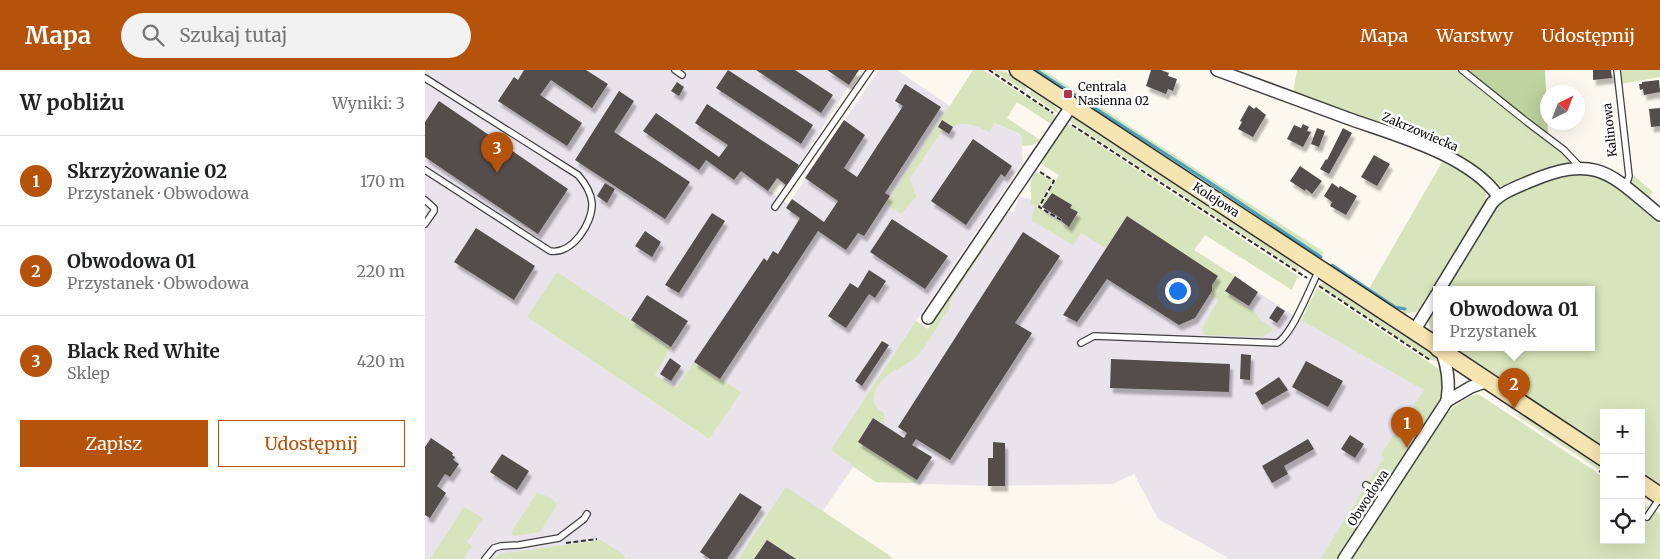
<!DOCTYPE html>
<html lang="pl">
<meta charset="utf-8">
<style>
:root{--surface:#fff;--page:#f2f2f2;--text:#202124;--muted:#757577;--line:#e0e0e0;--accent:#b45309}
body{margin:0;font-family:Merriweather,serif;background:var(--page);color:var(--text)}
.controls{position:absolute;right:15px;bottom:15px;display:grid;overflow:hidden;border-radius:0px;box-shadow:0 5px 20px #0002}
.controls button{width:45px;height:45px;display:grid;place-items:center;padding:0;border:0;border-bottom:1px solid var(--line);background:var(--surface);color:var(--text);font:25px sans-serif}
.compass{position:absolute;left:1115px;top:15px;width:45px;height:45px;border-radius:50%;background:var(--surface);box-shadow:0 5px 20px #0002;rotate:42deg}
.you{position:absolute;left:752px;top:220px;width:18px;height:18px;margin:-12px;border:4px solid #fff;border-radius:50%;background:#1a73e8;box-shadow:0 0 0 8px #1a73e833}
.badge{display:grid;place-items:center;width:32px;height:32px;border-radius:50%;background:var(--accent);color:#fff;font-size:16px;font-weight:700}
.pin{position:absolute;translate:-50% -41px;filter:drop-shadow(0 1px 2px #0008)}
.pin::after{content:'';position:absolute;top:26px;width:18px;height:15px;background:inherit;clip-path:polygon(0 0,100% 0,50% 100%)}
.popup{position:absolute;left:1008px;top:216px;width:162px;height:65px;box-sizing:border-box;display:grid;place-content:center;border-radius:0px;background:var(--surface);filter:drop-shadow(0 1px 4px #0005);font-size:16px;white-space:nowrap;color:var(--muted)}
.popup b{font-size:19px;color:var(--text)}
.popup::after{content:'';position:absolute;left:50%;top:100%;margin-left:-10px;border:10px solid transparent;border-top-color:var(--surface)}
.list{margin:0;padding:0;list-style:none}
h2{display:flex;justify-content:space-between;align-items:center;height:65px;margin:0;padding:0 20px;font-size:21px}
h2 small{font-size:16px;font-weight:400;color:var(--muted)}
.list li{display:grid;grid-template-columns:32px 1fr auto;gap:15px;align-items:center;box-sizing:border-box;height:90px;padding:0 20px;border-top:1px solid var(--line)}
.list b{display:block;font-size:19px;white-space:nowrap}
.list p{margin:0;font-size:16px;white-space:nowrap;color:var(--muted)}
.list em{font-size:16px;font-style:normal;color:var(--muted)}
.actions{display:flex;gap:10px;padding:15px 20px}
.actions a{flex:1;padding:11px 0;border:1px solid var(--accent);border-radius:0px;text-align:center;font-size:18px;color:var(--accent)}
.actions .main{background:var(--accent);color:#fff}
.icon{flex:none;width:28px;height:28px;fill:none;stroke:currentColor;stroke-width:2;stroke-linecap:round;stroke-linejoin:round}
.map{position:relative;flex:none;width:1235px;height:489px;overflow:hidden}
header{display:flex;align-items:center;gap:30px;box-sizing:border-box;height:70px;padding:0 25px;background:var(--accent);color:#fff}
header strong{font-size:24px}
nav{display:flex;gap:28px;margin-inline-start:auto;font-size:18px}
.search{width:350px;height:45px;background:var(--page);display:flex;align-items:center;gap:12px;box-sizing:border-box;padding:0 18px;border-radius:28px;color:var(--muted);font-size:19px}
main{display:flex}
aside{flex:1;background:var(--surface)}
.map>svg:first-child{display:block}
.industrial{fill:#e9e3eb;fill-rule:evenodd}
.green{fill:#d8e4bc}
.forest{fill:#bed39d}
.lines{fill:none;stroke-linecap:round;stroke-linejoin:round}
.stream{stroke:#48a2bf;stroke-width:3}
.building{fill:#554d4b;filter:url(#shadow)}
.lane-casing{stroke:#404040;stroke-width:8}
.street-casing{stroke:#404040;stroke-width:14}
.secondary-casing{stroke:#2f2f2f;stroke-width:19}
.path{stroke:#2f2f2f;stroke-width:2;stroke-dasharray:5 2.5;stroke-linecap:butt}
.lane{stroke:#fff;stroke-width:5.5}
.street{stroke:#fff;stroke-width:11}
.secondary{stroke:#f6e4b1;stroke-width:16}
.poi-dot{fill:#af344e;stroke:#fff;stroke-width:2}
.labels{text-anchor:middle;stroke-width:5;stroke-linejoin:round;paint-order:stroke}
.poi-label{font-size:12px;fill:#0d0d0d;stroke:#fff;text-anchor:start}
.street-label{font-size:12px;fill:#0d0d0d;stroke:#fff}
</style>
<header>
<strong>Mapa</strong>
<div class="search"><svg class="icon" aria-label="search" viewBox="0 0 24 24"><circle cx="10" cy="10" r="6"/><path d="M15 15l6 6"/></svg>Szukaj tutaj</div>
<nav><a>Mapa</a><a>Warstwy</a><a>Udostępnij</a></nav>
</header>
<main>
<aside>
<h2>W pobliżu<small>Wyniki: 3</small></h2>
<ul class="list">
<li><span class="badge">1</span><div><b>Skrzyżowanie 02</b><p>Przystanek · Obwodowa</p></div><em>170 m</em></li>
<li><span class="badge">2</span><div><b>Obwodowa 01</b><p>Przystanek · Obwodowa</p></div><em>220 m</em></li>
<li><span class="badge">3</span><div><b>Black Red White</b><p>Sklep</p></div><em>420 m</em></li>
</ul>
<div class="actions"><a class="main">Zapisz</a><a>Udostępnij</a></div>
</aside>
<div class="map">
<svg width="1235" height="489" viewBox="0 0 1235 489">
<defs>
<filter id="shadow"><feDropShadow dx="3" dy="5.5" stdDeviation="1" flood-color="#0004"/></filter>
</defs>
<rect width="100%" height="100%" fill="#fdf8ef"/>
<!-- industrial -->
<path class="industrial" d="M0,0H434L361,115L352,109L344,120L363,134L454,0H472L525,36L596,64L598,92L491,251L503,259L581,142H589L594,127L606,129L611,135L606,150L656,163L665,168L691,129L871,247L1000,320L956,384L959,388L895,489H805L733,449L709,404L688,414L563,416L451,412L428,397L398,441L468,489H0ZM102,247L246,277L230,305L251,318L269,292L315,322L284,369Z"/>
<!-- green -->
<g class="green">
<path d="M548,0H558L631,46L626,54L592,32L582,48L615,70L608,75L597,76L596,64L569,53L565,62C554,58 538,49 528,57L517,50L513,57L517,60L485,108L491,127L476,144L461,134Z"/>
<polygon points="567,0 581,2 604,16 600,21"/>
<polygon points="605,0 618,0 899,182 894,191 677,45"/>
<polygon points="872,0 1032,0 1100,55 1142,85 1145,90 1141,95 1104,106 1082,117 1077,116 1036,90 868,23"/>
<polygon points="1194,0 1235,0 1235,7 1196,14"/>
<path d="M607,19C617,25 631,31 633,43L604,24Z"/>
<polygon points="649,48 654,49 870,192 874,198 874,201 643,50"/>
<path d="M641,53L873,206L867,220L780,165L769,180L810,206L800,221L831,243L834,249L848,258L845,262L837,267L780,265L777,260L778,257L793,230L785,224L787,221V215L713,153L702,146L681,178L656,163L648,175L606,150L610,136L605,134C609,121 601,113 611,102L627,111L613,138L644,157L653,143L645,138L646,135L627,123L617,137L616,136L634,105L619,96L616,91Z"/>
<polygon points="1017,92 1049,107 1061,121 1061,132 1000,234 991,242 978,244 941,224"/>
<polygon points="1205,102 1228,122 1224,127 1221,127 1206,114"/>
<path d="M1151,103C1186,101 1212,132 1235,154V415L1216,403V343H1179V378L1026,278H1166V220H1020L1071,137L1088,123L1117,111Z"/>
<path d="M581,142L582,145L526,229L525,237C515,252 506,268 495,283C482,299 451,302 449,328C448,335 453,340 459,343V354L448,348L433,372L492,410L491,413L451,412L406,380L491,251L503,259Z"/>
<polygon points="132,202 246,277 230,305 251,318 269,292 316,322 284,369 102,247"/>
<polygon points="899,213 1004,281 1013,292 1007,290 894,215"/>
<path d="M892,218L1017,301C1018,307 1019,313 1019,318C1018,329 1000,360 990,361L977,353L999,320L876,250Z"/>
<polygon points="1011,234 1011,268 1007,263 1003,251"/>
<path d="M1053,324L1179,407V470H1216V432L1224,437L1218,446L1224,449L1230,441L1235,444V489H925L1019,347C1028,337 1040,327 1053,324Z"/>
<polygon points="1096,341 1179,396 1179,403 1092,346"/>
<path d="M970,363L984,374L983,379L960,416C954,418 949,415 943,412L959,388L956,384Z"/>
<polygon points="361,417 464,485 468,489 371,489 342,470 329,489 313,489"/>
<path d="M938,420C944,423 950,425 949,432L912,489H895Z"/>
<path d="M112,423C120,425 127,427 132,435L115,462L89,466L87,465V461Z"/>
<polygon points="39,437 58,448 42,472 47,476 38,489 5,489"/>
<polygon points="176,470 197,484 201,489 67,489 75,484"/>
</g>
<!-- forest -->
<path class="forest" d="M1042,0H1120L1123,63C1105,58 1059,14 1042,0Z"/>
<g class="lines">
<!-- stream -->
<g class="stream">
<polyline points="611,0 781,110 896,187"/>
<polyline points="907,195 970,237 980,239"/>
</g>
</g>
<!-- building -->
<g class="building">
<polygon points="99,0 161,0 183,14 167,38 126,10 115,25 157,53 142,76 73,31 89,7 93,10"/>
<polygon points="303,0 388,55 376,74 291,18"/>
<polygon points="331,0 370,0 408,25 396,43"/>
<polygon points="402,0 434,0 424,15"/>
<polygon points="726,0 736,0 744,3 743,6 752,9 748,21 743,19 741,24 721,16"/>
<polygon points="1168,0 1186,0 1187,8 1168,10"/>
<polygon points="1234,10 1235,22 1219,25 1218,19 1215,20 1214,14 1217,14 1217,12"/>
<polygon points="252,12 259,17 254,26 246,21"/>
<polygon points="480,14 516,37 460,123 465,126 439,166 433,163 421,180 393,161 295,309 269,292 339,188 342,191 348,181 353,184 375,148 361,138 367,129 399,152 413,131 380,108 419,50 440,65 419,98 432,107 478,36 470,31"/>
<polygon points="194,21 209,31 189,62 265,112 240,149 150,90"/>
<polygon points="14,31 143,119 113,164 0,87 0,52"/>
<polygon points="282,34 374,95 361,115 352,108 343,121 316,101 309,110 281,90 274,100 218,61 231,43 294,87 303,75 270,53"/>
<polygon points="824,35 829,39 831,37 841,45 828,67 813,59 817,52 815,51"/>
<polygon points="1235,38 1235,56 1226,57 1224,39"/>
<polygon points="517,50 528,57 524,64 513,57"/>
<polygon points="878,54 884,57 882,61 886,62 878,77 862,69 869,55 876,58"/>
<polygon points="892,58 900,61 894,77 886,74"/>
<polygon points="918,58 927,63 904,104 895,99 901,89 902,90"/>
<polygon points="548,69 587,96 580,107 576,104 541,155 506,131"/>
<polygon points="949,85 965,94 952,116 936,107"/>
<polygon points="875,96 897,111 887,124 881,119 880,121 865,111"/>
<polygon points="180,113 190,119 182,133 172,126"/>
<polygon points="907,113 914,118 915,116 932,126 921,145 905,136 907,132 899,126"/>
<polygon points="627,123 647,135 645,138 653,142 644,157 636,151 637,149 617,137"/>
<polygon points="287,143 300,151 254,223 240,215"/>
<polygon points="702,146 793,206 787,215 787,221 770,248 754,255 682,209 652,252 638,245"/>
<polygon points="467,149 523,186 500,219 445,182"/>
<polygon points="51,158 110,196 89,230 29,192"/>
<polygon points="220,161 236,172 227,187 210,176"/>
<polygon points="598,162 635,186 590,253 607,263 525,390 491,369 487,375 507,387 492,410 433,372 448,348 479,368 482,363 473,357"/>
<polygon points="444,200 461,211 450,228 444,224 421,258 403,246 425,213 433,218"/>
<polygon points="810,206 833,222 824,236 800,221"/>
<polygon points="222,225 263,251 246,277 206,250"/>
<polygon points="852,236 860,241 852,253 844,248"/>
<polygon points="457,271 464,275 437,316 430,311"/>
<polygon points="816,284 826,285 825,310 815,309"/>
<polygon points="245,288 256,296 246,311 235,304"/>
<polygon points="686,289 805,294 804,322 685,318"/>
<polygon points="881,291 918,311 903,337 867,317"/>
<polygon points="854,307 863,320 837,335 830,323"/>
<polygon points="925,365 939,374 930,388 916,379"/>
<polygon points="6,368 28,383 27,385 30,387 28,390 34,394 25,407 20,404 12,416 21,423 5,448 0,445 0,377"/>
<polygon points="883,369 889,379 859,396 863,404 847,413 837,396"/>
<polygon points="568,372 580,373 580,416 563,416 563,388 568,388"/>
<polygon points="77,384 104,401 92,420 65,402"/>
<polygon points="315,423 337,437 302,489 285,489 275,482"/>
<polygon points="342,470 371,489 329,489"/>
</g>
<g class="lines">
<!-- lane casing -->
<g class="lane-casing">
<g id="lane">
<polyline points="250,0 257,5"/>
<polyline points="1037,0 1102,52 1139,80 1155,97"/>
<polyline points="1192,0 1204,106 1201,116"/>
<path d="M0,8L153,105C160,113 166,122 167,133C168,153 147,185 125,181L0,100"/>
<polyline points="0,130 9,138 9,141 0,154"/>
<polyline points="350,137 445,0"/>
<path d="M656,273L669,266L852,273C867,265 885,218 894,200"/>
<polyline points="941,415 960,427"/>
<polyline points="1222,447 1235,428"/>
<polyline points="60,489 69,478 76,476 94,475 134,468 159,449 162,444"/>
</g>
</g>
<!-- street casing -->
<g class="street-casing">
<g id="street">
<path d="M792,0C836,16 879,32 922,48C969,65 1043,84 1073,126"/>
<path d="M1014,220L1067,133C1077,122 1092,117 1106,111C1173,83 1186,105 1235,145"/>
<polyline points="503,248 647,35"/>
<polyline points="989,261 1012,224"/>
<path d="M1016,280C1023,297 1025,312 1022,331"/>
<polyline points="919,489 1022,331 1046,317 1063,311"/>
</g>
</g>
<!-- secondary casing -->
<g class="secondary-casing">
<g id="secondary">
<polyline points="593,0 1012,276"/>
<polyline points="1013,278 1179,388"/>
<polyline points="1216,413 1235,426"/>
</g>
</g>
<!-- path -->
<g class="path">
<polyline points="564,0 628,43"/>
<polyline points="647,55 882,208"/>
<polyline points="615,102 629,111 614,137 636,150"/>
<polyline points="894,216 1005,290"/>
<polyline points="1174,401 1179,404"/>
<polyline points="141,473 172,469"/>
</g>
<!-- lane -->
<use href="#lane" class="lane"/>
<!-- street -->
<use href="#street" class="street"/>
<!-- secondary -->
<use href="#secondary" class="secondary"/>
</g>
<!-- markers -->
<rect class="poi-dot" x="638" y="19" width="10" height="10" rx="2.5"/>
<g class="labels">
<!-- poi labels -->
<g class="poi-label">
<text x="653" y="21">Centrala<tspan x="653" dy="14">Nasienna 02</tspan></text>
</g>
<!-- street labels -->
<g class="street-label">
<text transform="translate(1185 60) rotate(-96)" y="4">Kalinowa</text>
<text transform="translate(995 62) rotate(23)" y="4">Zakrzowiecka</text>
<text transform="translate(791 130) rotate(33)" y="4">Kolejowa</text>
<text transform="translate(943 428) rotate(-57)" y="4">Obwodowa</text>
</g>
</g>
</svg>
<div class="controls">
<button>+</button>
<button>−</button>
<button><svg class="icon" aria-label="locate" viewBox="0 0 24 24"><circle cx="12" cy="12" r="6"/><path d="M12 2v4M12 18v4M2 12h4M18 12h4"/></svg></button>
</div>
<svg class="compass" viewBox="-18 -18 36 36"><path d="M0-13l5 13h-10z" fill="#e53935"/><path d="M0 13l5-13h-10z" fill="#757577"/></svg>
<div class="you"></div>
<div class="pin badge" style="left:982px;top:378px">1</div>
<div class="pin badge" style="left:1089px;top:339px">2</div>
<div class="popup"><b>Obwodowa 01</b>Przystanek</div>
<div class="pin badge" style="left:72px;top:103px">3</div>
</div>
</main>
